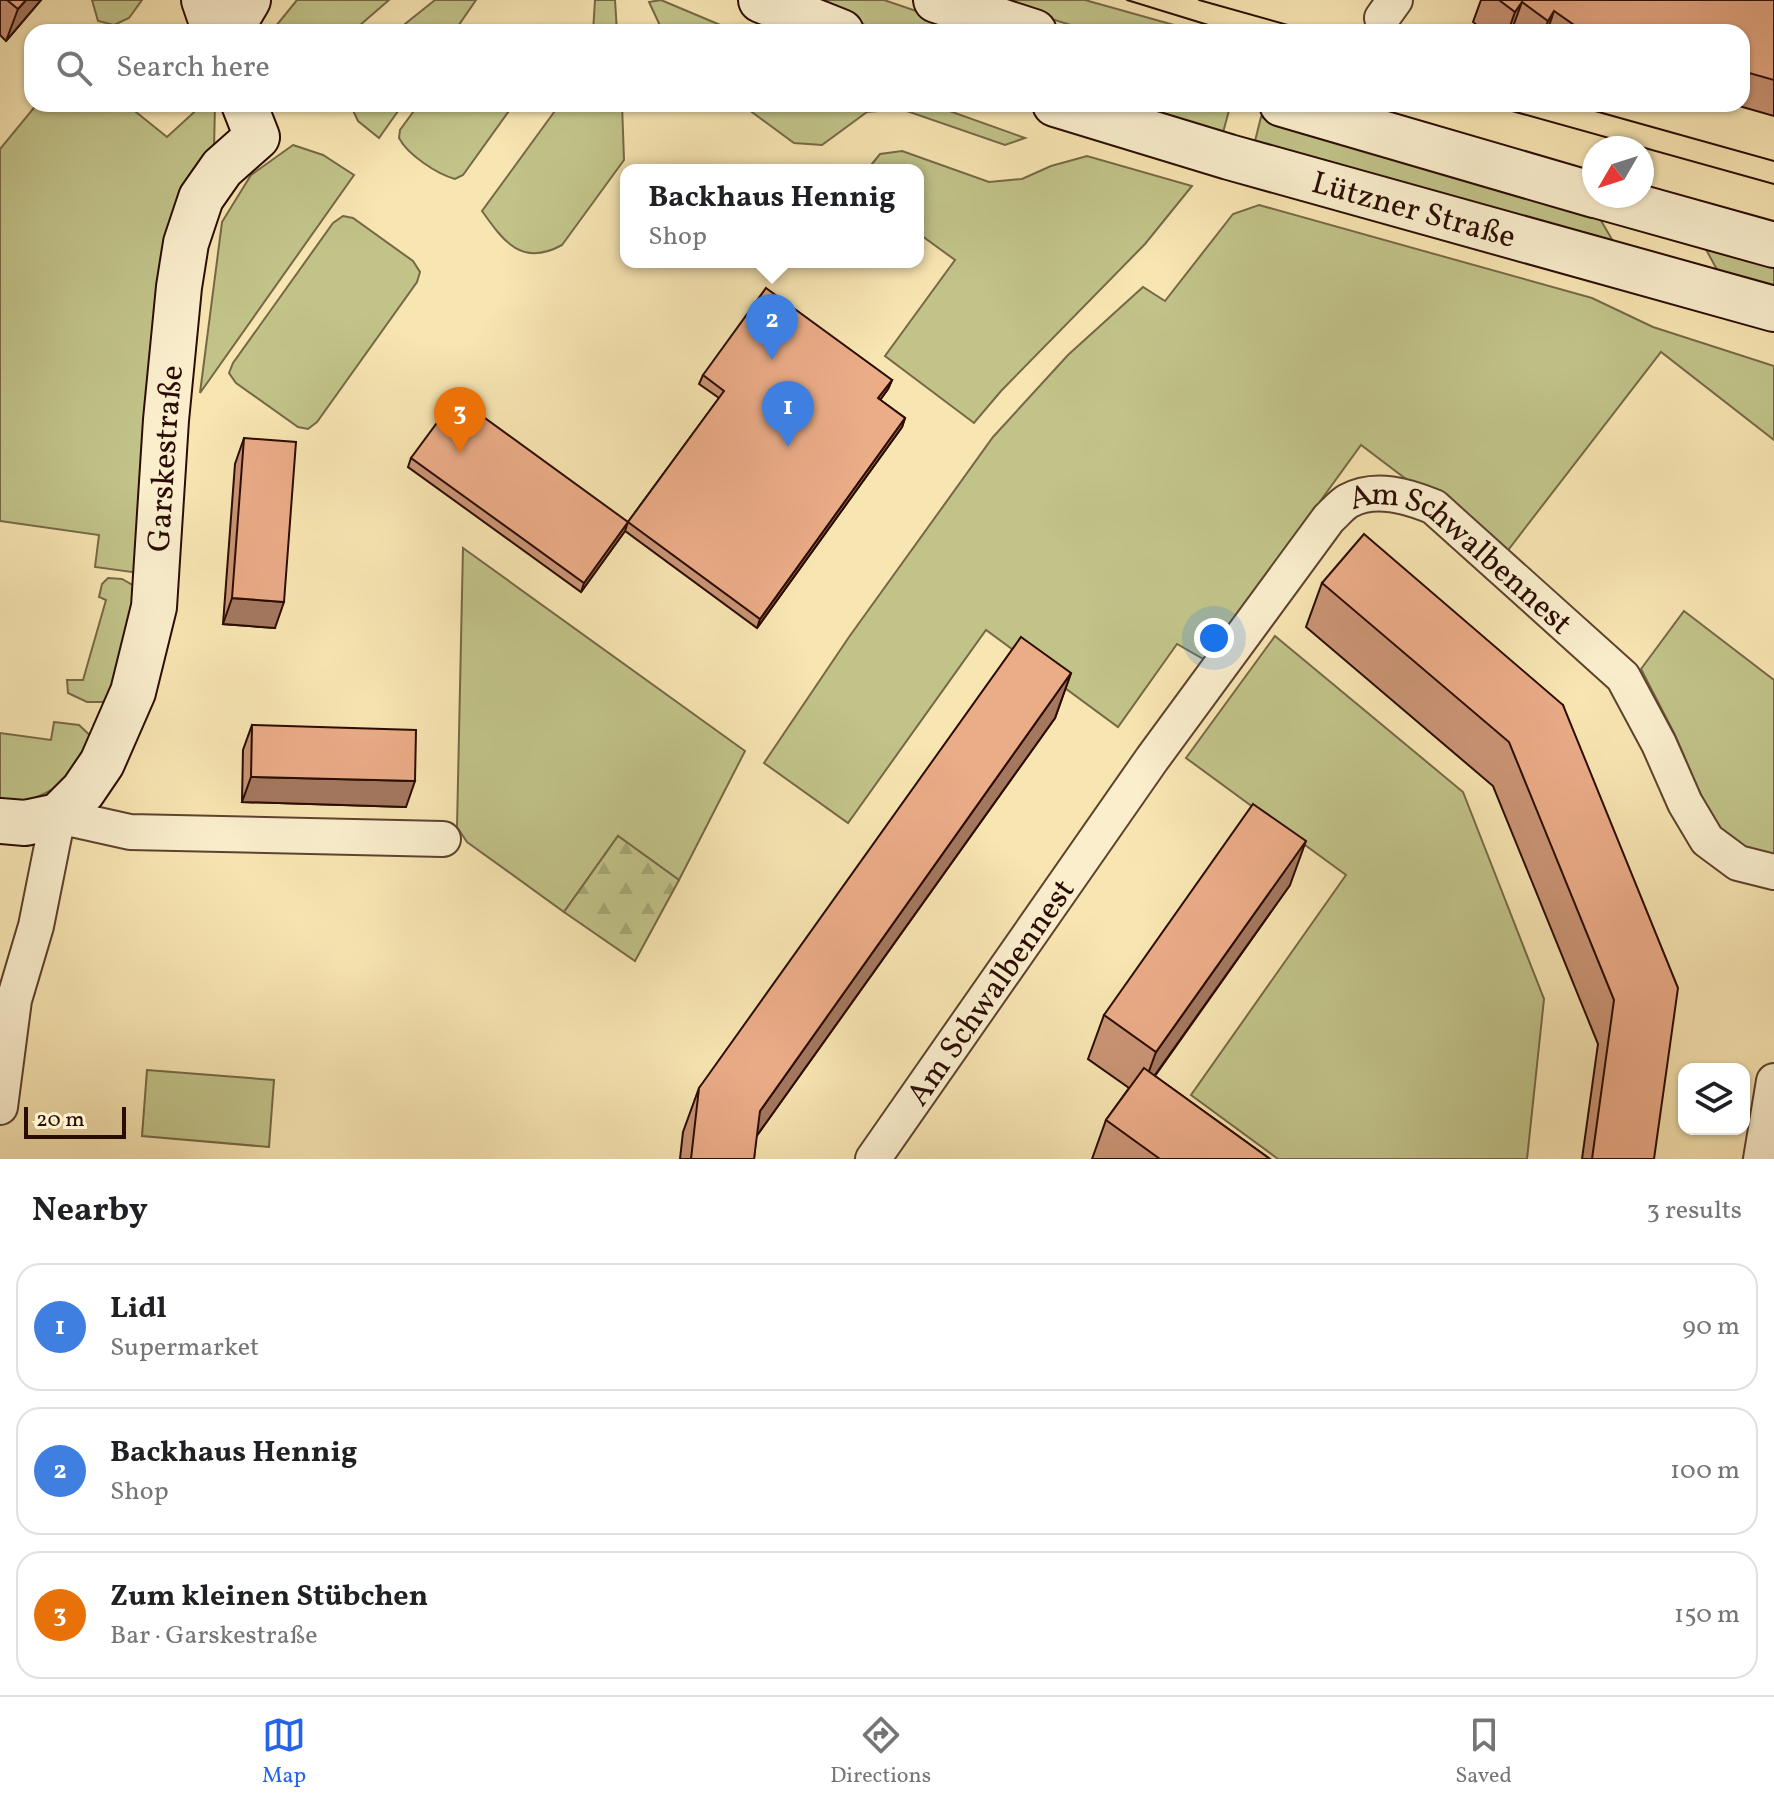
<!DOCTYPE html>
<meta charset="utf-8">
<style>
:root{--surface:#fff;--page:#f2f2f2;--text:#202124;--muted:#757577;--line:#e0e0e0;--accent:#2563eb}
body{margin:0;font-family:Vollkorn,serif;background:var(--page);color:var(--text)}
.controls{position:absolute;right:24px;bottom:24px;display:grid;overflow:hidden;border-radius:16px;box-shadow:0 2px 6px #0004}
.controls button{width:72px;height:72px;display:grid;place-items:center;padding:0;border:0;border-bottom:2px solid var(--line);background:var(--surface);color:var(--text);font:40px sans-serif}
.compass{position:absolute;left:1582px;top:136px;width:72px;height:72px;border-radius:50%;background:var(--surface);box-shadow:0 2px 6px #0004;rotate:231deg}
.scale{position:absolute;left:24px;bottom:20px;width:102px;box-sizing:border-box;padding-left:8px;border:4px solid #2b0c02;border-top:0;font-size:22px;line-height:28px;white-space:nowrap;color:#2b0c02;-webkit-text-stroke:6px #faeecd;paint-order:stroke}
.you{position:absolute;left:1214px;top:638px;width:28px;height:28px;margin:-20px;border:6px solid #fff;border-radius:50%;background:#1a73e8;box-shadow:0 0 0 12px #1a73e833}
.badge{display:grid;place-items:center;width:52px;height:52px;border-radius:50%;background:var(--accent);color:#fff;font-size:26px;font-weight:700}
.pin{position:absolute;translate:-50% -66px;filter:drop-shadow(0 2px 4px #0008)}
.pin::after{content:'';position:absolute;top:42px;width:28px;height:24px;background:inherit;clip-path:polygon(0 0,100% 0,50% 100%)}
.popup{position:absolute;left:620px;top:164px;width:304px;height:104px;box-sizing:border-box;display:grid;place-content:center;border-radius:16px;background:var(--surface);filter:drop-shadow(0 2px 6px #0005);font-size:26px;white-space:nowrap;color:var(--muted)}
.popup b{font-size:30px;color:var(--text)}
.popup::after{content:'';position:absolute;left:50%;top:100%;margin-left:-16px;border:16px solid transparent;border-top-color:var(--surface)}
.list{margin:0;padding:0;list-style:none}
h2{display:flex;justify-content:space-between;align-items:center;height:104px;margin:0;padding:0 32px;font-size:34px}
h2 small{font-size:26px;font-weight:400;color:var(--muted)}
.list li{display:grid;grid-template-columns:52px 1fr auto;gap:24px;align-items:center;box-sizing:border-box;height:128px;margin:0 16px 16px;padding:0 16px;border:2px solid var(--line);border-radius:24px}
.list b{display:block;font-size:30px;white-space:nowrap}
.list p{margin:0;font-size:26px;white-space:nowrap;color:var(--muted)}
.list em{font-size:26px;font-style:normal;color:var(--muted)}
.icon{flex:none;width:44px;height:44px;fill:none;stroke:currentColor;stroke-width:2;stroke-linecap:round;stroke-linejoin:round}
.map{position:relative;flex:none;width:1774px;height:1159px;overflow:hidden}
.search{position:absolute;background:var(--surface);box-shadow:0 2px 6px #0004;left:24px;right:24px;top:24px;height:88px;display:flex;align-items:center;gap:20px;box-sizing:border-box;padding:0 28px;border-radius:24px;color:var(--muted);font-size:30px}
.sheet{height:536px;background:var(--surface)}
nav{display:flex;justify-content:space-around;align-items:center;box-sizing:border-box;height:112px;border-top:2px solid var(--line);background:var(--surface);font-size:22px;color:var(--muted)}
nav a{display:grid;justify-items:center;gap:4px}
nav .on{color:var(--accent)}
.map>svg:first-child{display:block}
.grass{fill:#c1c389;stroke:#766846;stroke-width:2}
.forest{fill:url(#forest-firs);stroke:#766846;stroke-width:2}
.lines{fill:none;stroke-linecap:round;stroke-linejoin:round}
.street-casing{stroke:#5e422e;stroke-width:38}
.secondary-casing{stroke:#2b0c02;stroke-width:48}
.street{stroke:#faeecd;stroke-width:34}
.secondary{stroke:#faeecd;stroke-width:44}
.tram{stroke:#2b0c02;stroke-width:2}
.wall{fill:#ca9475;stroke:#2b0c02;stroke-width:2}
.shaded-wall{fill:#a4785f;stroke:#2b0c02;stroke-width:2}
.building{fill:#ebac88;stroke:#2b0c02;stroke-width:2}
.labels{text-anchor:middle;stroke-width:8;stroke-linejoin:round;paint-order:stroke}
.street-label{font-size:32px;fill:#2b0c02;stroke:#faeecd}
</style>
<div class="map">
<svg width="1774" height="1159" viewBox="0 0 1774 1159">
<defs>
<pattern id="forest-firs" width="22" height="20" patternUnits="userSpaceOnUse" patternTransform="scale(2)"><rect width="22" height="20" fill="#c1c389"/><path d="M5 1l3.5 6h-7zM16 11l3.5 6h-7z" fill="#a6a675"/></pattern>
</defs>
<rect width="100%" height="100%" fill="#f7e5b2"/>
<filter id="stains"><feTurbulence type="fractalNoise" baseFrequency=".0025" numOctaves="4"/><feColorMatrix values="0 0 0 0 .2 0 0 0 0 .09 0 0 0 0 .02 0 0 0 .5 -.17"/></filter>
<radialGradient id="worn" r=".72"><stop offset=".6" stop-color="#630" stop-opacity="0"/><stop offset="1" stop-color="#630" stop-opacity=".3"/></radialGradient>
<!-- grass -->
<g class="grass">
<polygon points="92,0 142,0 129,18 114,25 98,21"/>
<polygon points="297,0 389,0 352,32 271,32"/>
<polygon points="435,0 476,0 454,32 395,32"/>
<polygon points="595,0 615,0 617,32 593,32"/>
<polygon points="661,0 737,32 663,32 649,2"/>
<polygon points="800,0 884,0 978,32 883,32"/>
<polygon points="991,0 1085,0 1199,32 1093,32"/>
<polygon points="37,104 126,104 167,137 203,104 215,104 214,150 139,573 95,567 99,535 0,521 0,149"/>
<polygon points="350,104 403,104 379,138 358,121"/>
<path d="M419,104H514L463,175L455,179C437,174 408,155 399,138L400,130Z"/>
<path d="M560,104H622L624,160L562,245C522,267 504,242 482,211Z"/>
<polygon points="741,104 930,104 1025,138 1005,145 901,109 867,112 822,145 794,143"/>
<polygon points="1111,104 1220,104 1230,107 1222,136"/>
<polygon points="1261,117 1596,212 1617,248 1254,145"/>
<polygon points="293,145 323,155 354,175 200,393 222,222 251,175"/>
<polygon points="902,151 989,182 1022,179 1051,166 1087,156 1192,186 1145,244 1001,391 974,423 885,356 955,260 918,233 918,170 867,170 880,154"/>
<polygon points="1259,205 1592,298 1653,327 1774,366 1774,440 1661,352 1505,554 1361,445 1205,660 1177,644 1118,727 986,630 848,823 764,763 849,637 993,437 1068,355 1143,287 1165,301 1233,214"/>
<polygon points="343,216 353,218 413,261 420,272 417,282 317,422 308,429 298,427 236,383 229,373 233,363 333,223"/>
<polygon points="1702,242 1774,262 1774,291 1721,277"/>
<polygon points="463,548 745,751 679,880 618,836 564,912 467,842 457,827"/>
<polygon points="108,578 122,579 136,587 112,693 103,702 87,702 68,693 67,680 83,680 106,600 99,597 102,584"/>
<polygon points="1684,611 1774,680 1774,856 1741,848 1712,821 1675,735 1641,669"/>
<polygon points="1275,636 1463,792 1544,999 1527,1159 1278,1159 1191,1095 1346,875 1186,758"/>
<path d="M54,722L79,725L97,742C68,786 50,795 0,809V733L51,740Z"/>
<polygon points="147,1070 274,1080 269,1147 142,1136"/>
</g>
<!-- forest -->
<polygon class="forest" points="618,836 679,880 635,961 564,912"/>
<g class="lines">
<!-- street casing -->
<g class="street-casing">
<g id="street">
<polyline points="1382,18 1395,0"/>
<polyline points="0,1107 14,1000 36,926 58,816 130,832 443,839"/>
<path id="s1" d="M873,1159L1152,759L1329,518C1335,513 1341,505 1348,501C1375,486 1408,496 1434,507L1623,677L1659,744L1685,803L1707,840L1738,863L1774,872"/>
<polyline points="1761,1159 1774,1081"/>
</g>
</g>
<!-- secondary casing -->
<g class="secondary-casing">
<g id="secondary">
<polyline points="204,0 215,32"/>
<polyline points="761,0 841,32"/>
<polyline points="936,0 1034,32"/>
<polyline points="229,32 248,0"/>
<path id="s2" d="M1055,104L1229,157L1774,309"/>
<polyline points="1282,104 1594,195"/>
<polyline points="1599,196 1774,245"/>
<path id="s3" d="M0,821L25,823L58,816L83,791L102,763L133,692L154,607L166,420L179,287L186,243L201,198L222,168L257,137L244,104"/>
</g>
</g>
<!-- street -->
<use href="#street" class="street"/>
<!-- secondary -->
<use href="#secondary" class="secondary"/>
<!-- tram -->
<g class="tram">
<polyline points="1127,0 1231,32"/>
<polyline points="1199,0 1313,32"/>
<polyline points="1487,104 1774,184"/>
<polyline points="1570,104 1774,161"/>
</g>
</g>
<!-- wall -->
<g class="wall">
<polygon points="0,0 41,0 6,41 0,35"/>
<polygon points="1481,0 1774,0 1774,116 1732,104 1742,104 1742,32 1486,32 1473,22"/>
<polygon points="703,375 892,380 888,389 880,400 905,418 902,427 757,628 625,531 581,592 408,467 411,458 628,522 719,398 699,384"/>
<polygon points="244,438 275,628 223,624 235,464"/>
<polygon points="1322,583 1563,705 1654,1159 1582,1159 1598,1044 1493,786 1306,627"/>
<polygon points="1071,673 1055,718 756,1137 754,1159 680,1159 683,1132 699,1088"/>
<polygon points="252,725 406,807 242,802 243,750"/>
<polygon points="1290,885 1155,1076 1270,1159 1092,1159 1106,1120 1129,1088 1088,1059 1104,1015"/>
</g>
<!-- shaded-wall -->
<g class="shaded-wall">
<polygon points="26,0 41,0 6,41 18,9"/>
<polygon points="1522,2 1511,32 1508,32 1515,12"/>
<polygon points="1554,11 1547,32 1544,32 1548,21"/>
<polygon points="892,380 888,389 875,407 878,398"/>
<polygon points="905,418 902,427 757,628 760,619"/>
<polygon points="628,522 625,531 581,592 584,583"/>
<polygon points="232,598 284,602 275,628 223,624"/>
<polygon points="1071,673 1055,718 743,1155 760,1111"/>
<polygon points="251,777 415,781 406,807 242,802"/>
<polygon points="1306,841 1290,885 1140,1096 1156,1052"/>
</g>
<!-- building -->
<g class="building">
<polygon points="7,0 26,0 18,9"/>
<polygon points="1499,0 1774,0 1774,80 1742,71 1742,32 1591,32 1580,29 1554,11 1548,21 1522,2 1515,12"/>
<polygon points="766,288 892,380 878,398 905,418 760,619 628,522 724,391 703,375"/>
<polygon points="456,397 628,522 584,583 411,458"/>
<polygon points="244,438 296,442 284,602 232,598"/>
<polygon points="1364,534 1563,705 1678,988 1654,1159 1592,1159 1614,1000 1509,742 1322,583"/>
<polygon points="1021,637 1071,673 760,1111 754,1159 691,1159 699,1088"/>
<polygon points="252,725 416,730 415,781 251,777"/>
<polygon points="1253,804 1306,841 1156,1052 1104,1015"/>
<polygon points="1144,1068 1270,1159 1160,1159 1106,1120"/>
</g>
<g class="labels">
<!-- street labels -->
<g class="street-label">
<text dy="11" stroke="none"><textPath href="#s2" startOffset="374">Lützner Straße</textPath></text>
<text dy="11" stroke="none"><textPath href="#s3" startOffset="442">Garskestraße</textPath></text>
<text dy="11" stroke="none"><textPath href="#s1" startOffset="948">Am Schwalbennest</textPath></text>
<text dy="11" stroke="none"><textPath href="#s1" startOffset="204">Am Schwalbennest</textPath></text>
</g>
</g>
<rect width="100%" height="100%" filter="url(#stains)"/>
<rect width="100%" height="100%" fill="url(#worn)"/>
</svg>
<div class="controls">
<button><svg class="icon" aria-label="layers" viewBox="0 0 24 24"><path d="M12 4l9 5-9 5-9-5zM3 14l9 5 9-5"/></svg></button>
</div>
<svg class="compass" viewBox="-18 -18 36 36"><path d="M0-13l5 13h-10z" fill="#e53935"/><path d="M0 13l5-13h-10z" fill="#757577"/></svg>
<div class="scale">20 m</div>
<div class="you"></div>
<div class="pin badge" style="left:788px;top:447px;background:#3f7fe0">1</div>
<div class="pin badge" style="left:772px;top:360px;background:#3f7fe0">2</div>
<div class="popup"><b>Backhaus Hennig</b>Shop</div>
<div class="pin badge" style="left:460px;top:453px;background:#e8710a">3</div>
<div class="search"><svg class="icon" aria-label="search" viewBox="0 0 24 24"><circle cx="10" cy="10" r="6"/><path d="M15 15l6 6"/></svg>Search here</div>
</div>
<section class="sheet">
<h2>Nearby<small>3 results</small></h2>
<ul class="list">
<li><span class="badge" style="background:#3f7fe0">1</span><div><b>Lidl</b><p>Supermarket</p></div><em>90 m</em></li>
<li><span class="badge" style="background:#3f7fe0">2</span><div><b>Backhaus Hennig</b><p>Shop</p></div><em>100 m</em></li>
<li><span class="badge" style="background:#e8710a">3</span><div><b>Zum kleinen Stübchen</b><p>Bar · Garskestraße</p></div><em>150 m</em></li>
</ul>
</section>
<nav>
<a class="on"><svg class="icon" aria-label="map" viewBox="0 0 24 24"><path d="M3 6l6-2 6 2 6-2v14l-6 2-6-2-6 2zM9 4v14M15 6v14"/></svg>Map</a>
<a><svg class="icon" aria-label="directions" viewBox="0 0 24 24"><path d="M12 3l9 9-9 9-9-9zM9 14v-3h6M13 9l2 2-2 2"/></svg>Directions</a>
<a><svg class="icon" aria-label="saved" viewBox="0 0 24 24"><path d="M7 4h10v16l-5-4-5 4z"/></svg>Saved</a>
</nav>
